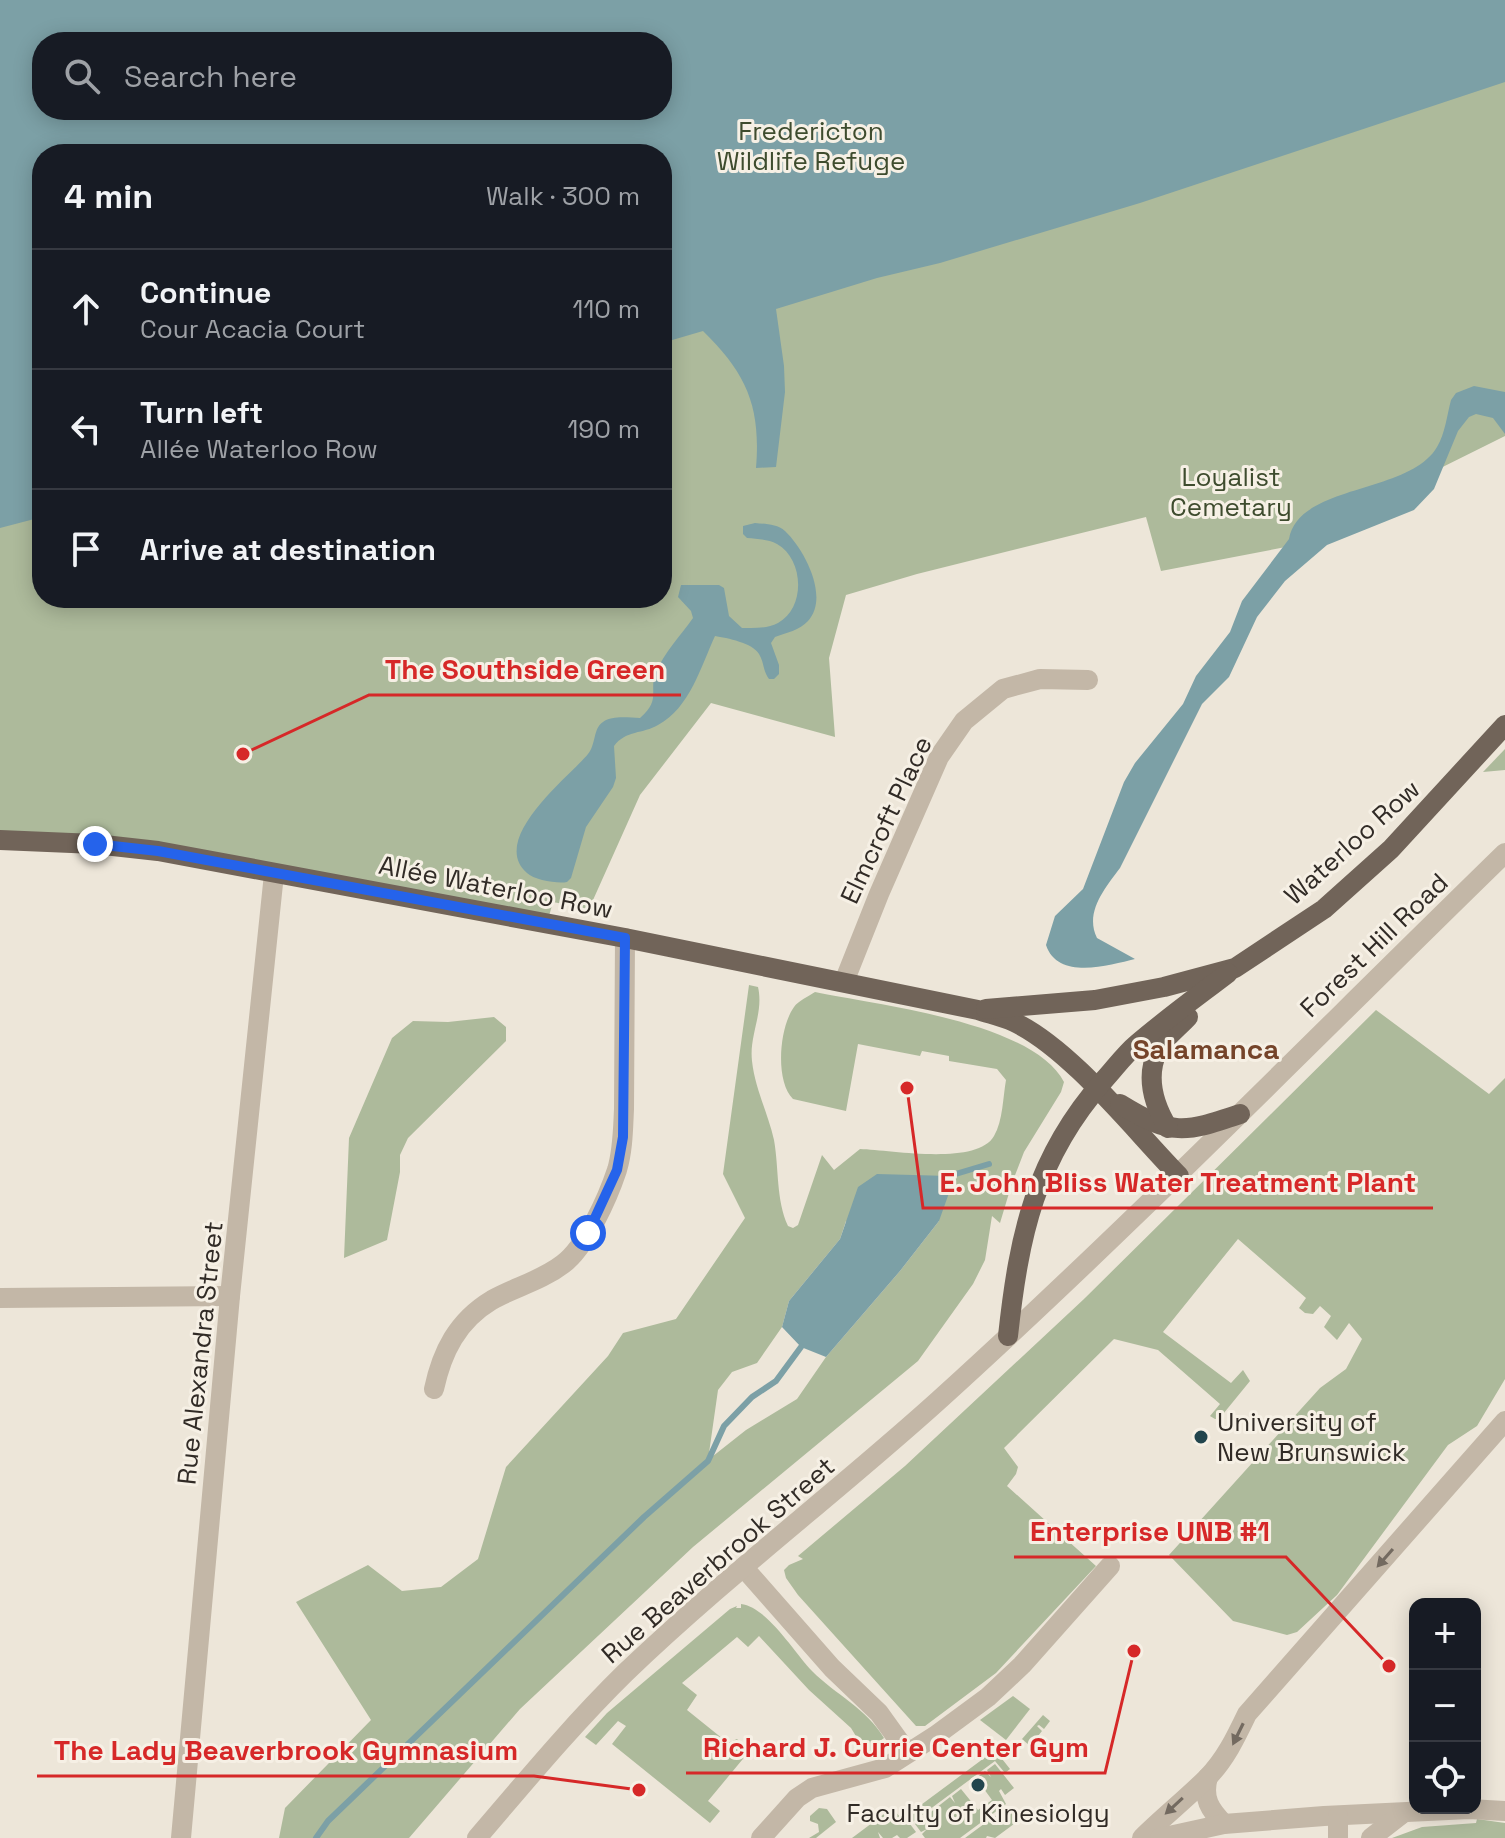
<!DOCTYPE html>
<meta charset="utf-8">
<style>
:root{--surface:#171b24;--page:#20242c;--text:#f1f3f6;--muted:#9ea1a6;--line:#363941}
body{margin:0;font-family:"Space Grotesk",sans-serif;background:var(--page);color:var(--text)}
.controls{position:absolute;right:24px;bottom:24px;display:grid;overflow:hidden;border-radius:16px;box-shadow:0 4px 20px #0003}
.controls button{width:72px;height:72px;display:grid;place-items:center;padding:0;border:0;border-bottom:2px solid var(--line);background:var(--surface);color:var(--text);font:40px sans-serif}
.stop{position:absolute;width:24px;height:24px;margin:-18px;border:6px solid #2563eb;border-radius:50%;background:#fff}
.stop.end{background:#2563eb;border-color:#fff;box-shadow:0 2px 8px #0008}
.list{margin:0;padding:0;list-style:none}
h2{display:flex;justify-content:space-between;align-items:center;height:104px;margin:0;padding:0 32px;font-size:34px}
h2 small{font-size:26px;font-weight:400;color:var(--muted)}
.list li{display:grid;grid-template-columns:52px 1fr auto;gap:24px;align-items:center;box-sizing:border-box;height:120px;padding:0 32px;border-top:2px solid var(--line)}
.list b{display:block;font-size:30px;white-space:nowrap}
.list p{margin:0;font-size:26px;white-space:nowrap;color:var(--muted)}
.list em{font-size:26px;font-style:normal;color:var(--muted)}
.icon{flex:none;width:44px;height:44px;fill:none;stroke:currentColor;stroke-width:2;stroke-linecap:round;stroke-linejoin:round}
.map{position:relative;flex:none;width:1505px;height:1838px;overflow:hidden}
.search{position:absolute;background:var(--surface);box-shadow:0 4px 20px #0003;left:32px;top:32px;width:640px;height:88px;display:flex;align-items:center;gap:20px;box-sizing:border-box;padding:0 28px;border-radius:32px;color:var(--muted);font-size:30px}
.panel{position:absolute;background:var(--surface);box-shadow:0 4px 20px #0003;left:32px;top:144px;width:640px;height:464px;border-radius:32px}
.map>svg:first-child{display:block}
.green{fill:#adba9b;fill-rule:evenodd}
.water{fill:#7ca0a6;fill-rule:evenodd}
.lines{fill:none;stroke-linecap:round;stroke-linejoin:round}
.stream{stroke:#7ca0a6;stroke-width:6}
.minor{stroke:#c3b7a7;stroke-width:20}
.major{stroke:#716459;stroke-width:20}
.oneway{fill:#736a60}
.route{stroke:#2563eb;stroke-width:10}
.poi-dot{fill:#22454d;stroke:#f6f0e5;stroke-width:3}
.labels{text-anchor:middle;stroke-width:6;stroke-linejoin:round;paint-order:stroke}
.park-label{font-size:26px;fill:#3e4c2e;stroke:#f6f0e5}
.street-label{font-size:26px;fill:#312b26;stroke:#f6f0e5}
.poi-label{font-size:26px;fill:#312b26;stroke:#f6f0e5;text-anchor:start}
.neighbourhood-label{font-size:28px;font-weight:bold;fill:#75442a;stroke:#f6f0e5}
.leader{fill:none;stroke:#d62828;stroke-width:3}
.callout-dot{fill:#d62828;stroke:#f6f0e5;stroke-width:3}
.callout-label{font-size:28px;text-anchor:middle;font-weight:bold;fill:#d62828;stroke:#f6f0e5;stroke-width:6;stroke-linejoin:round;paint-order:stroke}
</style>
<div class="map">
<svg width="1505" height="1838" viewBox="0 0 1505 1838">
<rect width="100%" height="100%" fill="#ede6d9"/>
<!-- green -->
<g class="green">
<path d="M0,0H1505V436L1338,519L1317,541L1161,571L1146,517L917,574L846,595L829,658L835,737L711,703L640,795L589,909L553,902L547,923L274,874L0,840ZM42,42H662V110H42ZM42,154H662V598H42Z"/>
<polygon points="1505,749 1505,770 1483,772"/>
<path d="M749,985L758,987C764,1013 749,1035 752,1061C755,1089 768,1113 774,1140C779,1168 776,1200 788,1226L793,1228L798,1225L822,1155L834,1170L860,1149C891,1150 977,1166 994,1136C1003,1121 1003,1096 1006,1080L997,1069L949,1061V1056L922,1051L920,1056L858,1044L846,1111L793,1099C775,1081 779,1028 794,1007C798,1001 809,996 815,992C878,1005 1033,1022 1064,1082L1061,1092L1024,1152L1012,1183L1000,1223L992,1216L985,1260L973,1284L918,1361L693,1547L520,1709L409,1838H279L285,1808L371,1720L296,1602L368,1565L402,1591L441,1587L478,1559L506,1467L608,1356L623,1333L676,1319L745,1218L723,1174ZM846,1221H939L900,1271L826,1357L797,1399L746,1430L708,1460L718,1390L732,1372L757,1363L782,1327L789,1301L840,1239Z"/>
<polygon points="1376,1010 1489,1094 1505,1078 1505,1379 1477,1426 1448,1445 1337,1595 1297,1632 1287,1635 1233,1621 1169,1555 1320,1388 1346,1369 1362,1339 1349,1323 1337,1340 1324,1327 1331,1316 1320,1306 1313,1314 1305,1313 1299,1308 1306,1298 1238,1239 1163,1332 1231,1383 1243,1370 1250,1381 1219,1419 1215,1419 1210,1416 1220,1404 1158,1350 1114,1339 1004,1448 1018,1467 1016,1474 1007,1486 1096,1566 996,1673 925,1726 916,1726 798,1595 786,1578 784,1570 789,1565 803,1559 798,1556 905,1466 1084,1299"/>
<polygon points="494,1017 506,1027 506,1041 408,1138 400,1155 400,1172 387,1240 344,1258 349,1138 392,1038 413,1021 448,1022"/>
<path d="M741,1604C767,1607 794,1652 812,1671C836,1695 866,1708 884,1738L880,1741L881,1749L868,1756L851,1728L809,1690L759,1636L748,1647L737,1637L682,1683L697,1695L687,1710L728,1743L737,1739L747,1750V1754L708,1801L720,1811L710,1823L612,1744L626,1726L618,1721L596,1745L585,1737L607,1713L730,1609L737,1606L736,1608H741Z"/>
<polygon points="1013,1696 1030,1709 1006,1740 980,1720"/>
<polygon points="1043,1715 1050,1721 1044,1729 1039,1725 1037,1726 1042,1731 1030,1746 1022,1739"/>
<polygon points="995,1750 1010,1769 1005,1773 995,1761 910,1824 916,1832 907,1838 900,1838 897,1835 892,1838 883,1838 878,1832 880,1838 852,1838 892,1808 902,1819"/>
<polygon points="995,1764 1014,1788 1005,1795 1001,1789 999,1791 1006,1804 960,1838 925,1838 922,1834 927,1829 921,1832 915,1824 925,1816 931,1821 927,1815 950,1797 955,1803 952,1796 961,1789 978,1810 992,1800 976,1778 985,1771 991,1777 987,1770"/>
<polygon points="1008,1807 1018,1821 995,1838 987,1836 986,1838 965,1838 988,1821 990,1823 990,1820"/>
<polygon points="819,1808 827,1809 836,1822 816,1838 809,1838 819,1832 818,1824 810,1821 810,1816"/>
<polygon points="1477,1819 1505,1823 1505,1838 1392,1838 1422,1827 1476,1823"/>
</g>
<!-- water -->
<g class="water">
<path d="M0,0H1505V82L1140,203L940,263L877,278L776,309L784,366L785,392L776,467L756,468C761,407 747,374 703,331L662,343V154H42V517L0,528ZM662,42V110H42V42Z"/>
<path d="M1474,386L1505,392V434L1493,418L1476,414L1469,417L1458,431L1434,489L1414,510L1327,545L1285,581L1257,617L1229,677L1202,704L1120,868C1106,887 1084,912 1097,938L1135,959C1110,965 1058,981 1046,945L1055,916L1083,889L1124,782L1135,763L1183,704L1196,676L1230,632L1242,601L1289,539C1298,484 1410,494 1437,447C1445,434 1447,415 1451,400L1456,393Z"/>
<path d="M755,523C765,524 777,524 785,531C804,549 830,597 808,621C800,630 786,633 775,637L771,643L779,665V674L774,679H769C763,671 764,662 759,654C753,643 727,638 715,636C701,666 690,708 658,725C643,734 626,730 614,746L616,778L613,787L586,827L571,878L567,882C558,884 534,880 527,873C488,839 570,776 588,754C596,745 593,728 603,722C613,715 629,718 640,718C662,699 648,691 656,672C664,653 681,635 693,618L691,611L678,597L681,585H719L724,588L729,616L742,628C754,628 767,629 778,623C806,608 804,559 777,544C768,539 757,539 747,538L743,534V526Z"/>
<polygon points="877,1174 949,1176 949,1193 939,1221 900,1271 826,1357 801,1347 782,1327 789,1301 840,1239 858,1187"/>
</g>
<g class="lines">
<!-- stream -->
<g class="stream">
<polyline points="949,1176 989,1164"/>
<polyline points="316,1838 328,1821 644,1517 708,1461 724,1426 752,1397 776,1381 801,1347"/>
</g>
<!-- minor -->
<g class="minor">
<polyline points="844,982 879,894 939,757 964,721 1003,689 1040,679 1088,680"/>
<polyline points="0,1298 230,1296"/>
<path d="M434,1389C442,1352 457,1321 492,1300C515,1287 541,1281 563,1264C586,1247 608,1197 617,1170C623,1150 623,1129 624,1109L625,938"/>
<polyline points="744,1568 832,1668 879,1713 907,1752"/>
<path d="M1208,1777C1202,1798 1210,1810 1224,1824"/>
<polyline points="181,1838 230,1296 274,874"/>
<path d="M477,1838C525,1782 572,1725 625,1673C725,1577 836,1493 939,1400C1133,1224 1317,1036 1505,853"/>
<polyline points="761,1838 797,1798 812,1788 885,1768 935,1736 988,1697 1022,1665 1110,1566"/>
<path d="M1142,1838C1163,1817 1186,1799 1207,1778C1225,1760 1236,1737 1247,1714L1505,1421"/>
<polyline points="1160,1838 1224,1824 1324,1816 1469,1809 1505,1811"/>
<polyline points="1338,1838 1338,1816"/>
<polyline points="1371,1838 1403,1813"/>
</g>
<!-- major -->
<g class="major">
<path d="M0,840L95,844L158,851L625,938L978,1010C990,1014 1003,1017 1014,1022C1071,1049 1134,1130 1179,1176"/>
<polyline points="986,1009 1095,1000 1164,987 1235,968 1324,909 1391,849 1505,725"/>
<path d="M1120,1104C1172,1136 1184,1133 1240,1114"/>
<path d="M1168,1128C1154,1105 1145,1077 1158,1050C1164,1038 1179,1027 1188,1017"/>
<path d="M1008,1336C1019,1235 1035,1158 1104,1080C1115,1068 1125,1054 1137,1044C1166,1019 1198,996 1228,973"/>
</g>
</g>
<!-- one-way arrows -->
<defs><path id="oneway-solid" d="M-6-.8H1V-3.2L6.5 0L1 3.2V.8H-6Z" transform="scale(2)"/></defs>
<g class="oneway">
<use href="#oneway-solid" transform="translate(1385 1558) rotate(131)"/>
<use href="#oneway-solid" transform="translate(1238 1734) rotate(116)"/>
<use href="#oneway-solid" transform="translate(1174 1806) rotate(137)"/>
</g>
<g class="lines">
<!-- route -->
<polyline class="route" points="95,844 158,851 625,938 623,1137 617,1170 588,1233"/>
</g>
<!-- markers -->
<g class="poi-dot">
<circle cx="1201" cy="1437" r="8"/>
<circle cx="978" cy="1785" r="8"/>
</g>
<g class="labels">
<!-- park labels -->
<g class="park-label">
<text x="811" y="140">Fredericton<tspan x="811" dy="30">Wildlife Refuge</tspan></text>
<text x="1231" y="486">Loyalist<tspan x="1231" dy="30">Cemetary</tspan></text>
</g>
<!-- street labels -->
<g class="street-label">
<text transform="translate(886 820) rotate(-65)" y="9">Elmcroft Place</text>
<text transform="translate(1352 842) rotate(-42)" y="9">Waterloo Row</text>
<text transform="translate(496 887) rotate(11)" y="9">Allée Waterloo Row</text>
<text transform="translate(1374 945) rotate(-44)" y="9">Forest Hill Road</text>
<text transform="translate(200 1353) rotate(-84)" y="9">Rue Alexandra Street</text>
<text transform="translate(718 1560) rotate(-41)" y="9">Rue Beaverbrook Street</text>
</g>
<!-- poi labels -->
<g class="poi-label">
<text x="1217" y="1431">University of<tspan x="1217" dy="30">New Brunswick</tspan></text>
<text x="978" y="1822" text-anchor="middle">Faculty of Kinesiolgy</text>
</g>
<!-- neighbourhood labels -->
<g class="neighbourhood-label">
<text x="1206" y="1059">Salamanca</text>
</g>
</g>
<!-- callouts -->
<path class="leader" d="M243 754L369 695H681M907 1088L923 1208H1433M1389 1666L1286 1557H1014M1134 1651L1105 1773H686M639 1790L534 1776H37"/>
<g class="callout-dot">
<circle cx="243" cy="754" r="8"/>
<circle cx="907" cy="1088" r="8"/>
<circle cx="1389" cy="1666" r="8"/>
<circle cx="1134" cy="1651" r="8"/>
<circle cx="639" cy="1790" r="8"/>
</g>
<g class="callout-label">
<text x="525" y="679">The Southside Green</text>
<text x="1178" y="1192">E. John Bliss Water Treatment Plant</text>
<text x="1150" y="1541">Enterprise UNB #1</text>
<text x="896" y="1757">Richard J. Currie Center Gym</text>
<text x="286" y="1760">The Lady Beaverbrook Gymnasium</text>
</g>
</svg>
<div class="controls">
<button>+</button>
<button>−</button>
<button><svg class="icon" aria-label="locate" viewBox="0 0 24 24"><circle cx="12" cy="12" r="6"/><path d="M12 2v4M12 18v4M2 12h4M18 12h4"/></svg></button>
</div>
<div class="stop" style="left:588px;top:1233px"></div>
<div class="stop end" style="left:95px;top:844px"></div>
<div class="search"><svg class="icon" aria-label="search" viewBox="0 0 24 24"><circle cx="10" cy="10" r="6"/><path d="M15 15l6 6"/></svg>Search here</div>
<section class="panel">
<h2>4 min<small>Walk · 300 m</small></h2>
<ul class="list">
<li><svg class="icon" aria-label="ahead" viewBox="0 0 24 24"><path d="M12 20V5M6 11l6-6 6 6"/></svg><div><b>Continue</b><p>Cour Acacia Court</p></div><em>110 m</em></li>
<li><svg class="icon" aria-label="left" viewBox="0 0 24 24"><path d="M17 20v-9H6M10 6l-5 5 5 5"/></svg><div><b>Turn left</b><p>Allée Waterloo Row</p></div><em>190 m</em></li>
<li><svg class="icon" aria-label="arrive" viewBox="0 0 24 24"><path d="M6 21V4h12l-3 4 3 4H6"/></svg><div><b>Arrive at destination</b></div></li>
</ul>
</section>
</div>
